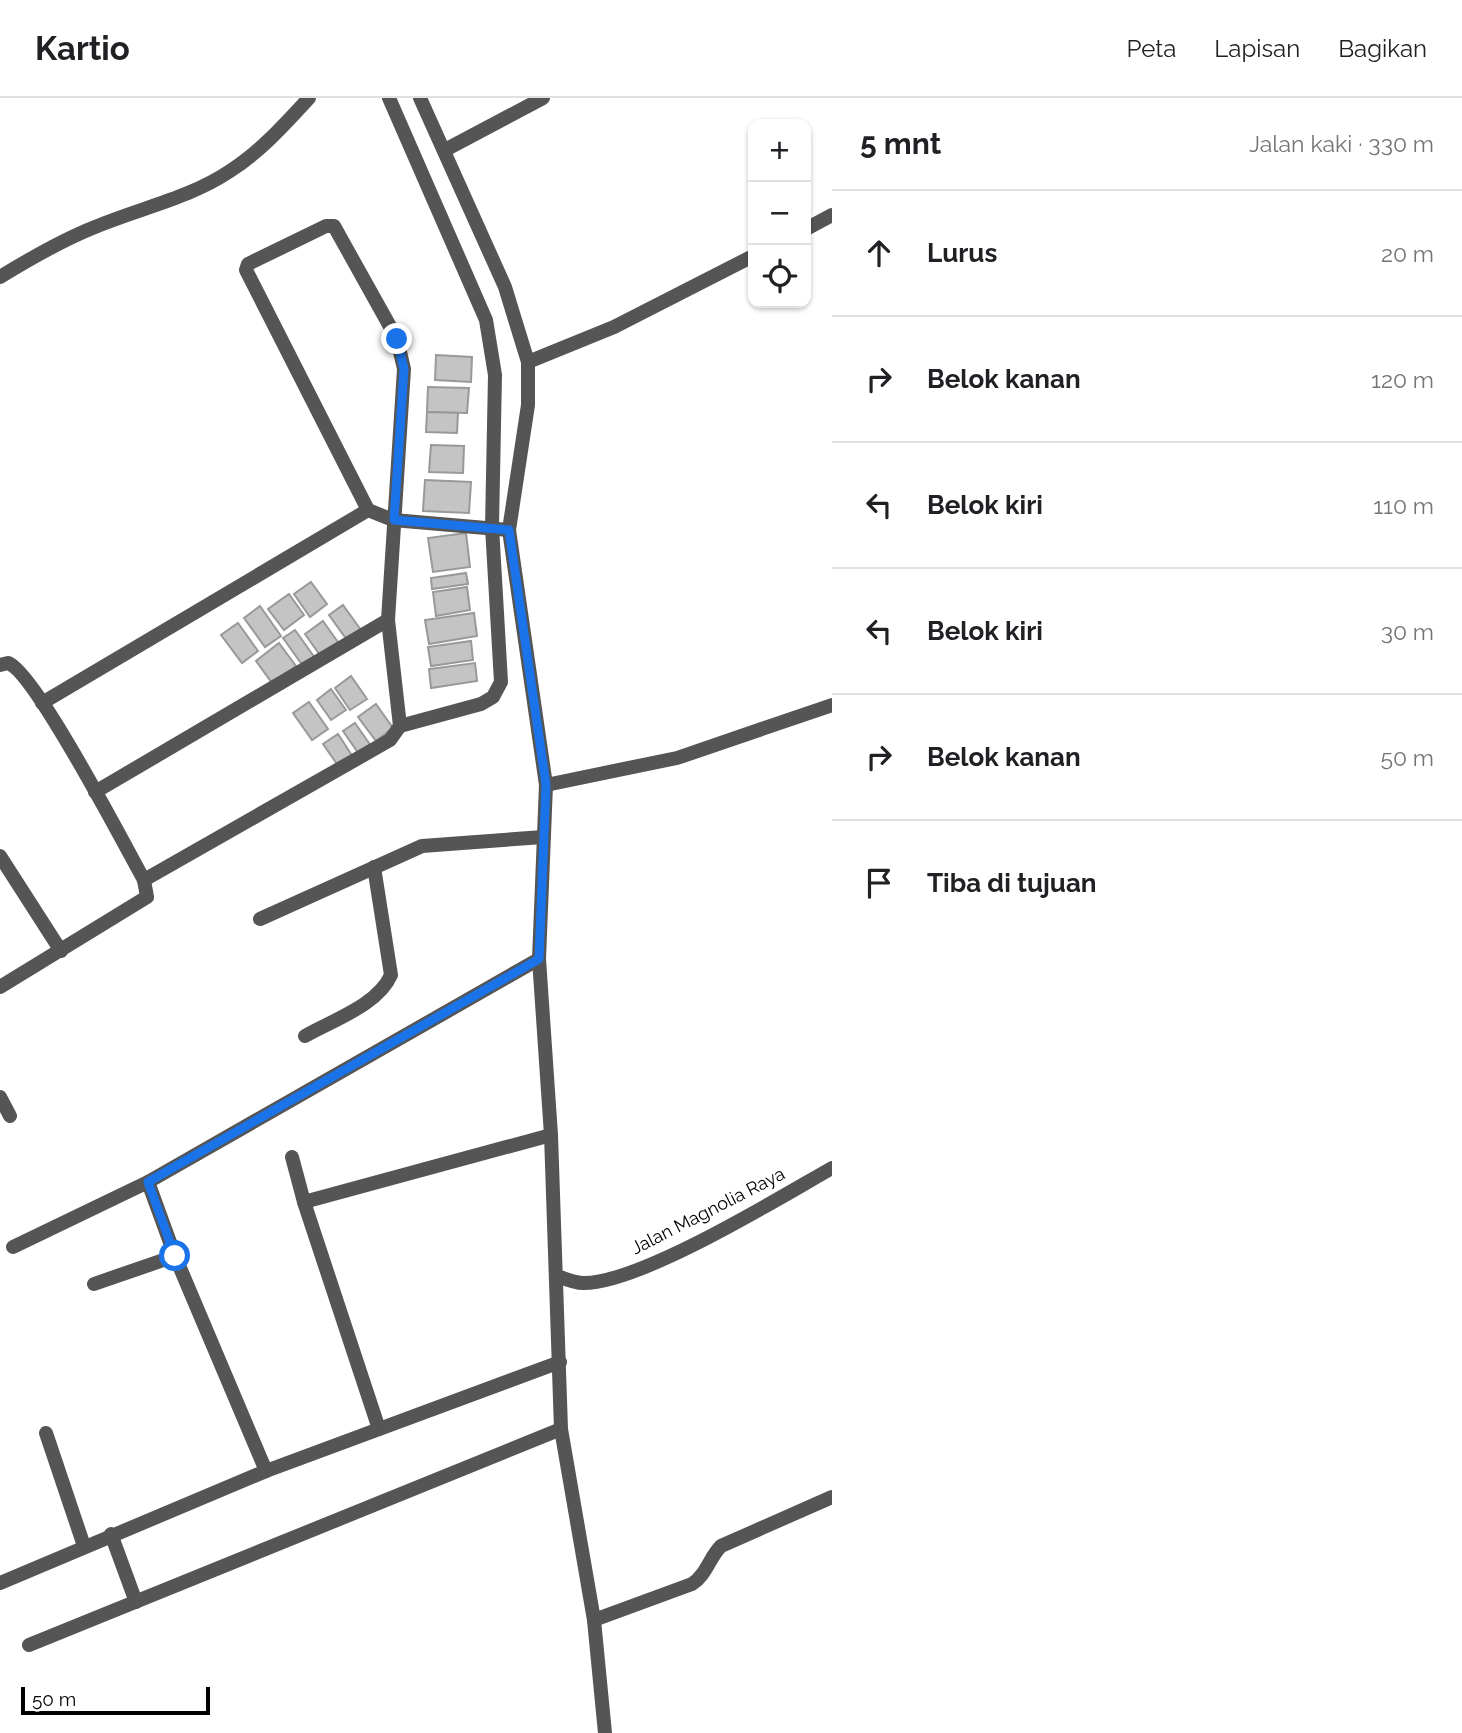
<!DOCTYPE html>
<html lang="id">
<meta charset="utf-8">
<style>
:root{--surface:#fff;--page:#f2f2f2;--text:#202124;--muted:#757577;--line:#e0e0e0}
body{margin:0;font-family:Raleway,sans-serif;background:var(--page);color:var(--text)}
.controls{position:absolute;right:21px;top:21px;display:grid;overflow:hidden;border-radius:14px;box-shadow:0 2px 5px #0004}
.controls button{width:63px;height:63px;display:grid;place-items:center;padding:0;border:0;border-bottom:2px solid var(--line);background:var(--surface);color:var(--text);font:35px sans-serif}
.scale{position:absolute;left:21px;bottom:18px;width:189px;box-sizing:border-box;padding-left:7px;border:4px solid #000;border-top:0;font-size:19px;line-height:24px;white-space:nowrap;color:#000;-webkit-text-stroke:5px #fff;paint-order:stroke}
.stop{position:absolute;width:21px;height:21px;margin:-16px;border:5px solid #1a73e8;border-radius:50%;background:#fff}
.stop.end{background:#1a73e8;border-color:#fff;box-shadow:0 2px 7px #0008}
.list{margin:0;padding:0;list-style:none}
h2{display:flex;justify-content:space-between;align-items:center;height:91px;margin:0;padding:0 28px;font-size:30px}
h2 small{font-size:23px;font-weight:400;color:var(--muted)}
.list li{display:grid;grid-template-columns:46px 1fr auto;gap:21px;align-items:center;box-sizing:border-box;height:126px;padding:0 28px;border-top:2px solid var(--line)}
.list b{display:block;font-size:26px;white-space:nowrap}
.list em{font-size:23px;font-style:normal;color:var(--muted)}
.icon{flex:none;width:38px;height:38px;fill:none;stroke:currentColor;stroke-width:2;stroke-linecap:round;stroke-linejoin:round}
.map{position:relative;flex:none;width:832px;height:1635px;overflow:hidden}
header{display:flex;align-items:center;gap:42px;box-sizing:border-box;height:98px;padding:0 35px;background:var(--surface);border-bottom:2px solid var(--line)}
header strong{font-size:33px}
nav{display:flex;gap:38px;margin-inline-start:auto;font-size:24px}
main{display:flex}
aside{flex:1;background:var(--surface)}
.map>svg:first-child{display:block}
.building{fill:#c4c4c4;stroke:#999;stroke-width:2}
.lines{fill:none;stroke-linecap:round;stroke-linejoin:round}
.minor{stroke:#555;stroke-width:14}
.route{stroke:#1a73e8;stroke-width:9}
.labels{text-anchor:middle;stroke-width:6;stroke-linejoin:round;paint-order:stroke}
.street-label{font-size:18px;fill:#000;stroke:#fff}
</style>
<header>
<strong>Kartio</strong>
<nav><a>Peta</a><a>Lapisan</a><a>Bagikan</a></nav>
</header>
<main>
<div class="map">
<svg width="832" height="1635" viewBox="0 0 832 1635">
<rect width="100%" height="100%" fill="#fff"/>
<!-- building -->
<g class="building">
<polygon points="436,257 472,259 471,284 435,282"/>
<polygon points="428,289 469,290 467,315 427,314"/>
<polygon points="427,314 458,315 457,335 426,334"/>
<polygon points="431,347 464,348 463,375 429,374"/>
<polygon points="425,382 471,384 469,415 423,413"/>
<polygon points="466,435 470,469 433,474 428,440"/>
<polygon points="466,475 468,486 432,491 431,480"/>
<polygon points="311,484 327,506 310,519 294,496"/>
<polygon points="467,489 470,512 436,518 433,494"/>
<polygon points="289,496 304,517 284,532 268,511"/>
<polygon points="343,507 361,532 347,542 329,517"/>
<polygon points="260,508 281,538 265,549 244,520"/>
<polygon points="474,515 477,538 429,546 425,522"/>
<polygon points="323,523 340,547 322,560 305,536"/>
<polygon points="238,525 258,553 242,565 221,537"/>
<polygon points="295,532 315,560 303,568 283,540"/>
<polygon points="471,543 473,562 431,568 428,549"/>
<polygon points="279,545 296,568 272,585 256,563"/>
<polygon points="475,565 477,583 431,590 429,571"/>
<polygon points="351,578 367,601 350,612 335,590"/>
<polygon points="331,591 346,612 331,622 317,602"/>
<polygon points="309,604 328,631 312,642 293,615"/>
<polygon points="376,606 393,630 376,643 358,619"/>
<polygon points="355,625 371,648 359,656 343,633"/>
<polygon points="338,636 353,659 339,669 323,646"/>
</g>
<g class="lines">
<!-- minor -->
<g class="minor">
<polyline points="389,0 486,222 495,277 492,429 501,584 493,599 481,606 400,628"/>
<polyline points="420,0 505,189 528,264 528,307 509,432 546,687 539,861 551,1037 561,1331 594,1522 605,1635"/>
<polyline points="445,52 543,0"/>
<polyline points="806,131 832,117"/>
<path d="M0,179C31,160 62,142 95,129C140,110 190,100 230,73C261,53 284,27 309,0"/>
<polyline points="528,264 614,229 753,158"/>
<path d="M0,567L8,565C35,574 125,748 144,782"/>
<polyline points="42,605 368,412"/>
<polyline points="546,687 677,660 832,607"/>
<polyline points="95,694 388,522"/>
<polyline points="0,758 61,853"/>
<polyline points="260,821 422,748 543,739"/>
<polyline points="0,889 147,799 144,782 390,642 400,628 388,522 404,271 397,241 334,128 326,128 248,166 246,172 368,412 393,422 509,432"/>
<path d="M305,938C333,922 378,907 391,877L374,769"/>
<polyline points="0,999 10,1018"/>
<polyline points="292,1059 304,1104 379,1331"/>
<polyline points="148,1084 175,1158 266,1373"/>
<polyline points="304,1104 551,1037"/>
<polyline points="13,1149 148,1084 539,861"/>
<path d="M557,1178C565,1181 575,1185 583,1185C639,1186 779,1100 832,1070"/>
<polyline points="94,1186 175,1158"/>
<polyline points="46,1335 84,1448"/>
<polyline points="111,1436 136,1504"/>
<polyline points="0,1485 266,1373 560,1264"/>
<path d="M594,1522L692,1486C707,1476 709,1460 721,1448L832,1399"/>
<polyline points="29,1547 561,1331"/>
</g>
</g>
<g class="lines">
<!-- route -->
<polyline class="route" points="175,1158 148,1084 539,861 546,687 509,432 394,422 404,271 397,241"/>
</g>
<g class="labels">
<!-- street labels -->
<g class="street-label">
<text transform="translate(708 1113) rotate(-27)" y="6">Jalan Magnolia Raya</text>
</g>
</g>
</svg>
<div class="controls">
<button>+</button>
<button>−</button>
<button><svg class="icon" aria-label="locate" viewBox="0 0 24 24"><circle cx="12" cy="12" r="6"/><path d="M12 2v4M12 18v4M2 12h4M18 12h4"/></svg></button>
</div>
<div class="scale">50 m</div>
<div class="stop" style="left:175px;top:1158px"></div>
<div class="stop end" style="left:397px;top:241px"></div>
</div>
<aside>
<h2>5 mnt<small>Jalan kaki · 330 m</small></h2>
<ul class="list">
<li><svg class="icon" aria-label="ahead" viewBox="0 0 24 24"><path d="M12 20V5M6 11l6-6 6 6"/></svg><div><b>Lurus</b></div><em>20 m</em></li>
<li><svg class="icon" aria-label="right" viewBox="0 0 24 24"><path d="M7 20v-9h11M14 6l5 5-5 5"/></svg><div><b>Belok kanan</b></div><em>120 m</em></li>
<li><svg class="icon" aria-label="left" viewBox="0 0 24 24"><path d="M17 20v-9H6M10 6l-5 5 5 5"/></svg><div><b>Belok kiri</b></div><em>110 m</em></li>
<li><svg class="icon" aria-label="left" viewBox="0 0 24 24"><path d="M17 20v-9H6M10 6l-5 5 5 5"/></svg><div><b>Belok kiri</b></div><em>30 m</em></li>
<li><svg class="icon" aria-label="right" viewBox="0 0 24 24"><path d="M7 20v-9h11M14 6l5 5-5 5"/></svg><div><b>Belok kanan</b></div><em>50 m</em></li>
<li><svg class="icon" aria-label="arrive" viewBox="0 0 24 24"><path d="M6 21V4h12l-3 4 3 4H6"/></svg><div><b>Tiba di tujuan</b></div></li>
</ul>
</aside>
</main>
